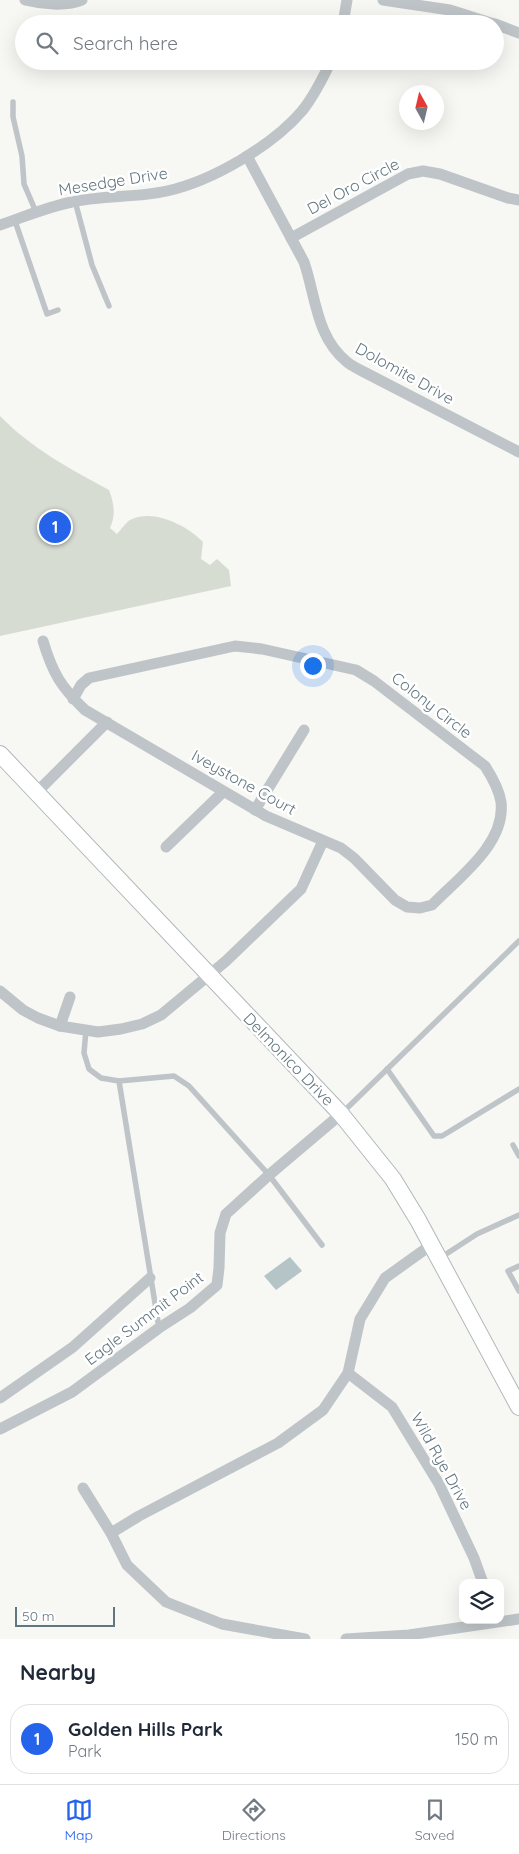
<!DOCTYPE html>
<style>
:root{--surface:#fff;--page:#f2f2f3;--text:#1f2937;--muted:#747a83;--line:#e0e1e3;--accent:#2563eb}
body{margin:0;font-family:Quicksand,sans-serif;background:var(--page);color:var(--text)}
.controls{position:absolute;right:15px;bottom:15px;display:grid;overflow:hidden;border-radius:10px;box-shadow:0 5px 20px #0002}
.controls button{width:45px;height:45px;display:grid;place-items:center;padding:0;border:0;border-bottom:1px solid var(--line);background:var(--surface);color:var(--text);font:25px sans-serif}
.compass{position:absolute;left:399px;top:85px;width:45px;height:45px;border-radius:50%;background:var(--surface);box-shadow:0 5px 20px #0002;rotate:352deg}
.scale{position:absolute;left:15px;bottom:12px;width:100px;box-sizing:border-box;padding-left:5px;border:2px solid #62767f;border-top:0;font-size:14px;line-height:18px;white-space:nowrap;color:#62767f;-webkit-text-stroke:4px #fff;paint-order:stroke}
.you{position:absolute;left:312px;top:665px;width:18px;height:18px;margin:-12px;border:4px solid #fff;border-radius:50%;background:#1a73e8;box-shadow:0 0 0 8px #1a73e833}
.badge{display:grid;place-items:center;width:32px;height:32px;border-radius:50%;background:var(--accent);color:#fff;font-size:16px;font-weight:700}
.pin{position:absolute;translate:-50% -50%;border:2px solid #fff;box-shadow:0 1px 5px #0006}
.list{margin:0;padding:0;list-style:none}
h2{display:flex;justify-content:space-between;align-items:center;height:65px;margin:0;padding:0 20px;font-size:21px}
h2 small{font-size:16px;font-weight:400;color:var(--muted)}
.list li{display:grid;grid-template-columns:32px 1fr auto;gap:15px;align-items:center;box-sizing:border-box;height:70px;margin:0 10px 10px;padding:0 10px;border:1px solid var(--line);border-radius:20px}
.list b{display:block;font-size:19px;white-space:nowrap}
.list p{margin:0;font-size:16px;white-space:nowrap;color:var(--muted)}
.list em{font-size:16px;font-style:normal;color:var(--muted)}
.icon{flex:none;width:28px;height:28px;fill:none;stroke:currentColor;stroke-width:2;stroke-linecap:round;stroke-linejoin:round}
.map{position:relative;flex:none;width:519px;height:1639px;overflow:hidden}
.search{position:absolute;background:var(--surface);box-shadow:0 5px 20px #0002;left:15px;right:15px;top:15px;height:55px;display:flex;align-items:center;gap:12px;box-sizing:border-box;padding:0 18px;border-radius:28px;color:var(--muted);font-size:19px}
.sheet{height:145px;background:var(--surface)}
nav{display:flex;justify-content:space-around;align-items:center;box-sizing:border-box;height:70px;border-top:1px solid var(--line);background:var(--surface);font-size:14px;color:var(--muted)}
nav a{display:grid;justify-items:center;gap:2px}
nav .on{color:var(--accent)}
.map>svg:first-child{display:block}
.green{fill:#d7dcd3}
.water{fill:#b5c5c7}
.lines{fill:none;stroke-linecap:round;stroke-linejoin:round}
.secondary-casing{stroke:#b0b8bb;stroke-width:18}
.lane{stroke:#bec4c7;stroke-width:5.5}
.street{stroke:#bec4c7;stroke-width:11}
.secondary{stroke:#fff;stroke-width:16}
.labels{text-anchor:middle;stroke-width:5;stroke-linejoin:round;paint-order:stroke}
.street-label{font-size:16px;fill:#62767f;stroke:#fff}
</style>
<div class="map">
<svg width="519" height="1639" viewBox="0 0 519 1639">
<rect width="100%" height="100%" fill="#f7f7f4"/>
<!-- green -->
<path class="green" d="M0,416C31,448 70,469 109,490C114,503 116,515 110,528L117,534C121,530 125,523 130,520C152,508 187,525 203,542L201,559L210,565L217,559L229,570L231,586L0,636Z"/>
<!-- water -->
<polygon class="water" points="290,1257 302,1271 276,1290 264,1276"/>
<g class="lines">
<!-- secondary casing -->
<g class="secondary-casing">
<polyline id="secondary" points="0,754 341,1114 393,1179 418,1220 519,1407"/>
</g>
<!-- lane -->
<g class="lane">
<polyline points="13,102 13,117 22,156 24,184 36,212"/>
<polyline points="75,201 92,265 109,306"/>
<polyline points="15,221 47,314 58,310"/>
<polyline points="86,1030 84,1053 89,1069 101,1078 119,1081 174,1076 189,1086 269,1175 322,1245"/>
<polyline points="387,1069 434,1136 442,1136 519,1089"/>
<polyline points="119,1081 159,1328"/>
<polyline points="342,1113 519,941"/>
<polyline points="513,1145 519,1156"/>
<polyline points="440,1258 477,1234 519,1215"/>
<polyline points="519,1266 508,1271 519,1291"/>
</g>
<!-- street -->
<g class="street">
<path d="M25,0C41,4 66,7 82,0"/>
<polyline points="383,0 450,10 494,24"/>
<polyline points="343,24 347,0"/>
<polyline points="495,24 519,33"/>
<path d="M247,156L304,262C316,297 316,337 347,362C352,366 358,369 364,372L519,452"/>
<path d="M0,225C24,217 47,207 72,202C103,195 136,198 167,191C212,181 272,146 302,111C314,96 323,78 331,61"/>
<polyline points="291,238 408,174 423,171 440,174 508,198 519,200"/>
<path d="M43,641C53,674 61,687 85,710L266,816L341,848L354,858L395,900L407,907L420,908L432,905C458,878 506,844 501,802C499,789 492,777 485,766L374,681L356,670L262,649L235,646L89,678L81,685L73,699"/>
<polyline points="37,792 107,722"/>
<polyline points="255,810 304,730"/>
<polyline points="166,847 223,792"/>
<polyline points="0,991 23,1010 38,1018 60,1026 98,1032 121,1029 142,1024 161,1015 226,961 301,889 323,841"/>
<polyline points="60,1026 70,997"/>
<polyline points="348,1373 392,1407 439,1484 474,1558 483,1583"/>
<polyline points="0,1398 73,1347 150,1278"/>
<polyline points="0,1429 72,1392 159,1328 190,1308 217,1285 219,1268 220,1233 226,1214 269,1175 341,1114"/>
<polyline points="83,1488 111,1533"/>
<polyline points="305,1639 222,1624 166,1602 127,1565 111,1533 139,1516 278,1443 323,1410 348,1373 360,1319 385,1278 431,1245"/>
<polyline points="346,1639 409,1635 519,1619"/>
</g>
<!-- secondary -->
<use href="#secondary" class="secondary"/>
</g>
<g class="labels">
<!-- street labels -->
<g class="street-label">
<text transform="translate(113 181) rotate(-9)" y="6">Mesedge Drive</text>
<text transform="translate(353 186) rotate(-28)" y="6">Del Oro Circle</text>
<text transform="translate(405 373) rotate(29)" y="6">Dolomite Drive</text>
<text transform="translate(432 705) rotate(38)" y="6">Colony Circle</text>
<text transform="translate(244 782) rotate(29)" y="6">Iveystone Court</text>
<text transform="translate(289 1059) rotate(46)" y="6">Delmonico Drive</text>
<text transform="translate(144 1318) rotate(-37)" y="6">Eagle Summit Point</text>
<text transform="translate(442 1461) rotate(61)" y="6">Wild Rye Drive</text>
</g>
</g>
</svg>
<div class="controls">
<button><svg class="icon" aria-label="layers" viewBox="0 0 24 24"><path d="M12 4l9 5-9 5-9-5zM3 14l9 5 9-5"/></svg></button>
</div>
<svg class="compass" viewBox="-18 -18 36 36"><path d="M0-13l5 13h-10z" fill="#e53935"/><path d="M0 13l5-13h-10z" fill="#747a83"/></svg>
<div class="scale">50 m</div>
<div class="you"></div>
<div class="pin badge" style="left:55px;top:527px">1</div>
<div class="search"><svg class="icon" aria-label="search" viewBox="0 0 24 24"><circle cx="10" cy="10" r="6"/><path d="M15 15l6 6"/></svg>Search here</div>
</div>
<section class="sheet">
<h2>Nearby<small></small></h2>
<ul class="list">
<li><span class="badge">1</span><div><b>Golden Hills Park</b><p>Park</p></div><em>150 m</em></li>
</ul>
</section>
<nav>
<a class="on"><svg class="icon" aria-label="map" viewBox="0 0 24 24"><path d="M3 6l6-2 6 2 6-2v14l-6 2-6-2-6 2zM9 4v14M15 6v14"/></svg>Map</a>
<a><svg class="icon" aria-label="directions" viewBox="0 0 24 24"><path d="M12 3l9 9-9 9-9-9zM9 14v-3h6M13 9l2 2-2 2"/></svg>Directions</a>
<a><svg class="icon" aria-label="saved" viewBox="0 0 24 24"><path d="M7 4h10v16l-5-4-5 4z"/></svg>Saved</a>
</nav>
